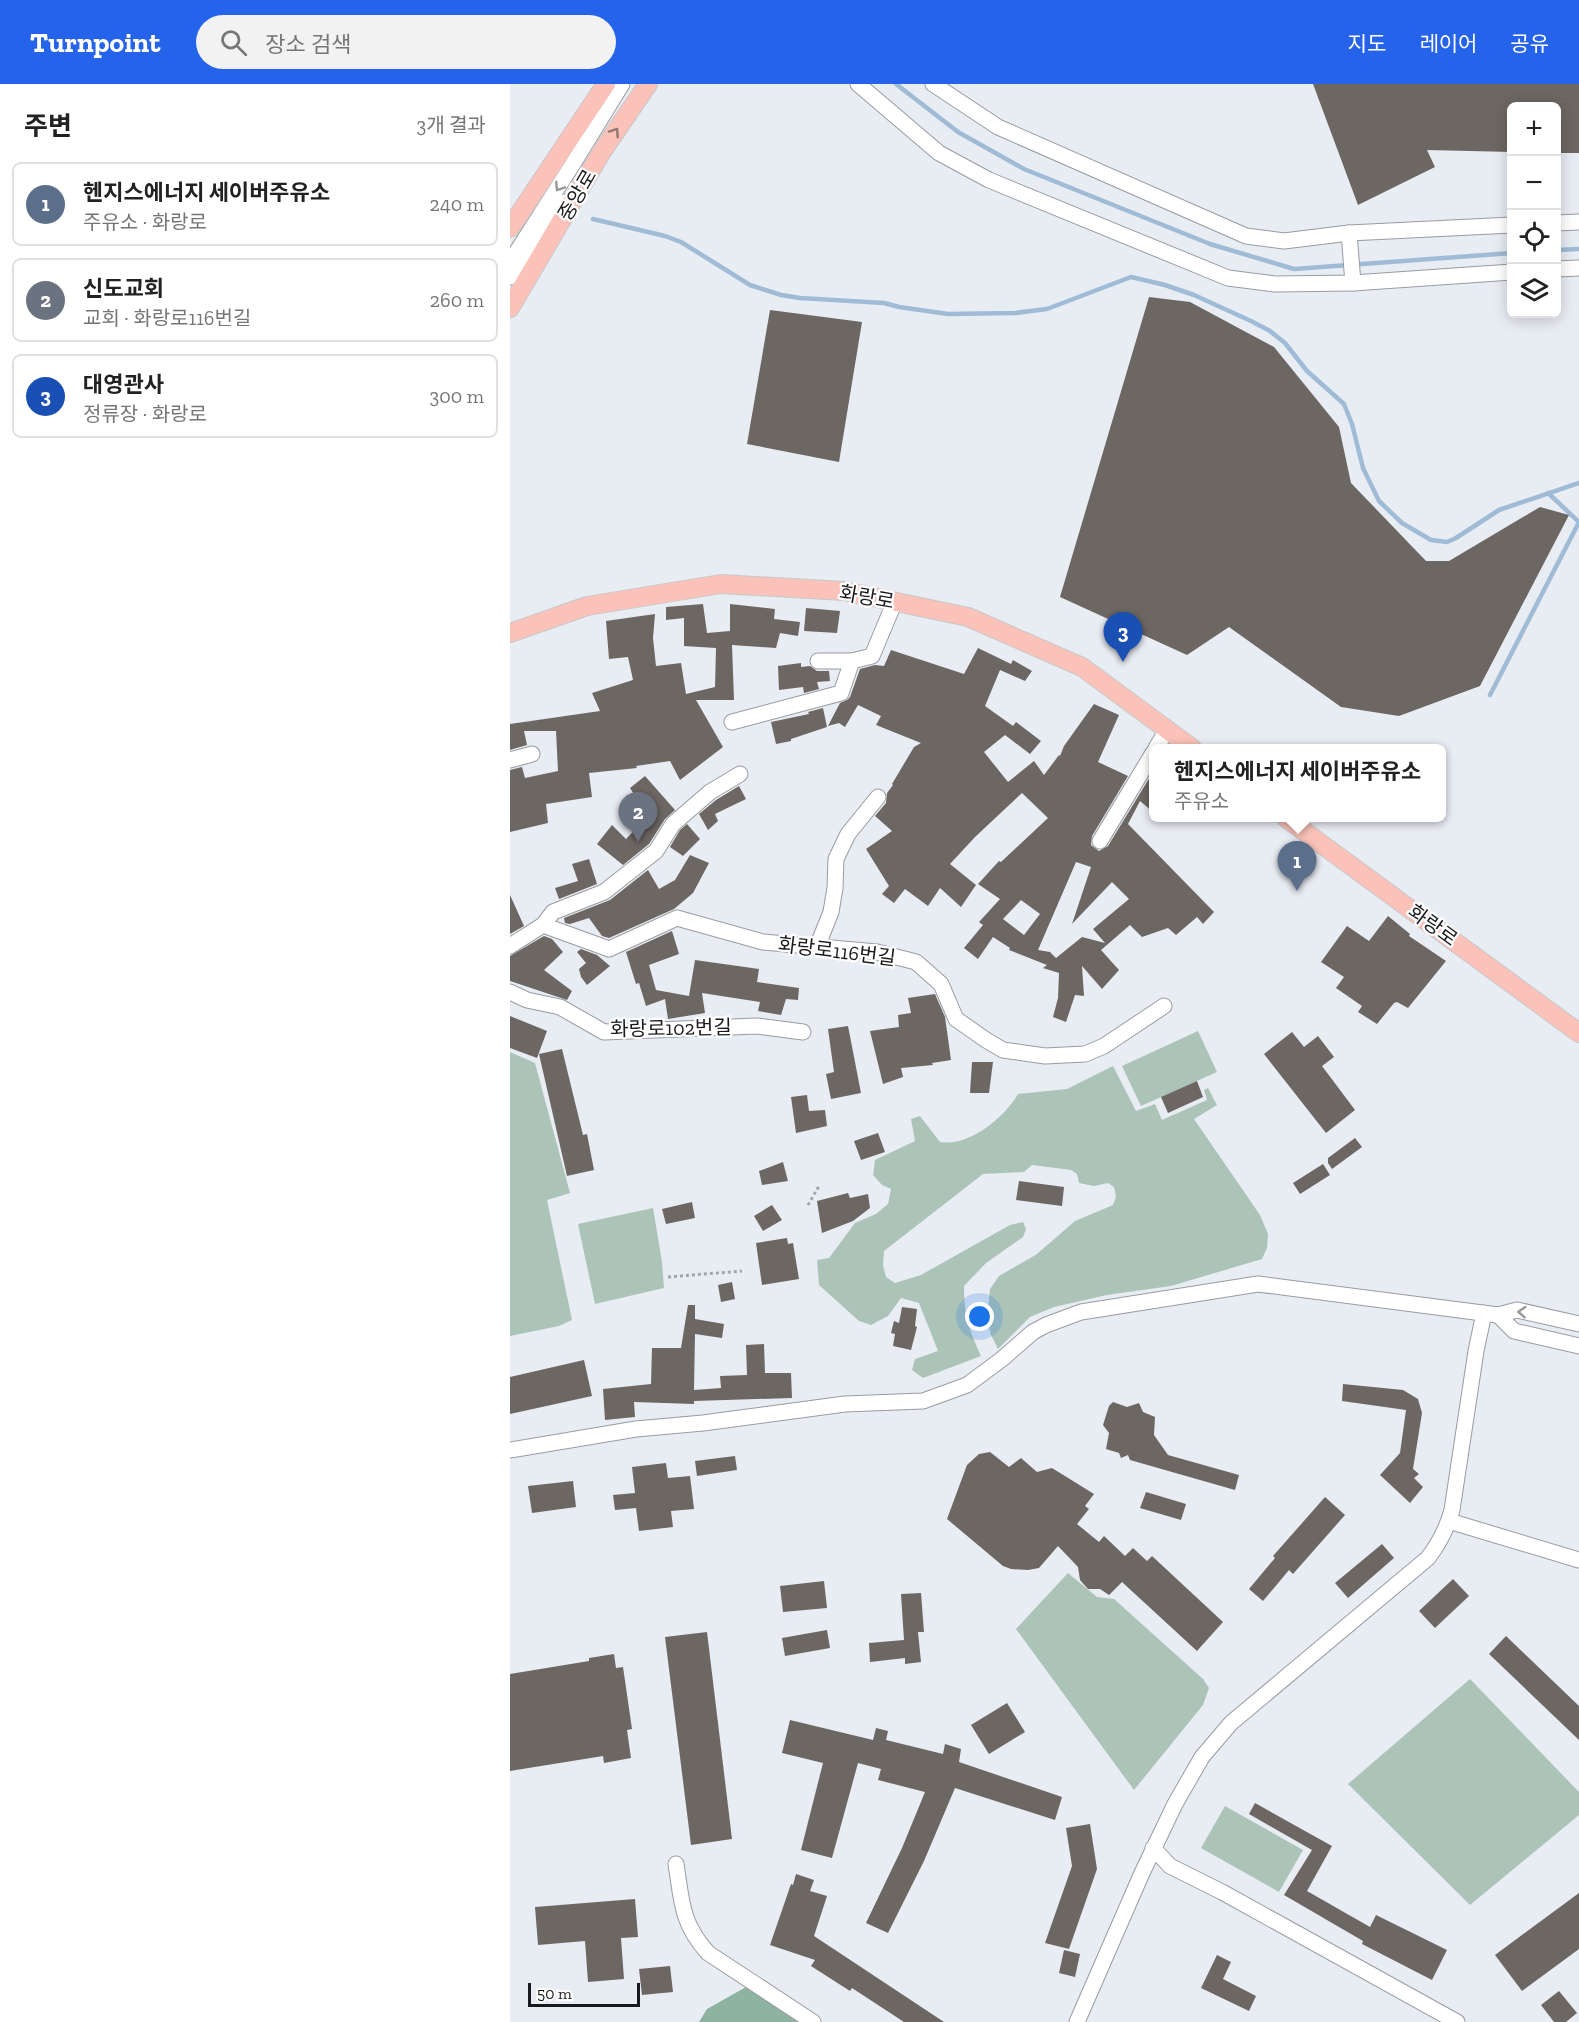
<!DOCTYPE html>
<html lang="ko">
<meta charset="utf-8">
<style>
:root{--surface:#fff;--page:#f2f2f2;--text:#222;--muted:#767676;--line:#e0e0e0;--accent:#2563eb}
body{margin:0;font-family:"Zilla Slab","Noto Sans KR",serif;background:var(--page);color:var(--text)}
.controls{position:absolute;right:18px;top:18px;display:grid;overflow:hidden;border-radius:9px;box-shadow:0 3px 15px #0003}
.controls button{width:54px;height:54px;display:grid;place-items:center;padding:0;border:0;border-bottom:2px solid var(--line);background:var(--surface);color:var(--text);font:30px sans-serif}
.scale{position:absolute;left:18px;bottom:15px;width:112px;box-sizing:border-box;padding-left:6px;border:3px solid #191a1d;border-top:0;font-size:16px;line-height:21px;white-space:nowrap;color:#191a1d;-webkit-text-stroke:4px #fff;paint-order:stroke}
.you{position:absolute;left:470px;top:1233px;width:21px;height:21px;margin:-15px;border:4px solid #fff;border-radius:50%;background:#1a73e8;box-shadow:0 0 0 9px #1a73e833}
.badge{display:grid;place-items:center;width:39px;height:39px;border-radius:50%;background:var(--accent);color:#fff;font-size:20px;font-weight:700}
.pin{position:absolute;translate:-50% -50px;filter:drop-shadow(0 2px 3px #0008)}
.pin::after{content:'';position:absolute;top:32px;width:21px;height:18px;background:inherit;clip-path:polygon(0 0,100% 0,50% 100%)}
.popup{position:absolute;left:639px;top:660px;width:297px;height:78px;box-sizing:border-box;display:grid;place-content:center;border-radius:9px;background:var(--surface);filter:drop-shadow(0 2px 4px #0005);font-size:20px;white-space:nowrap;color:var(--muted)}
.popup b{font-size:22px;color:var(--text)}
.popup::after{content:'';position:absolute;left:50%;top:100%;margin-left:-12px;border:12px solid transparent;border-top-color:var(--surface)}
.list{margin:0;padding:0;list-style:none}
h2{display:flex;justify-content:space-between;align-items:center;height:78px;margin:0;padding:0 24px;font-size:26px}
h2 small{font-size:20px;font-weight:400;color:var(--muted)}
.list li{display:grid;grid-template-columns:39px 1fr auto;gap:18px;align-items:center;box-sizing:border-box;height:84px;margin:0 12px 12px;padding:0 12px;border:2px solid var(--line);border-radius:9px}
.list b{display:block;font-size:22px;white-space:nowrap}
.list p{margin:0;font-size:20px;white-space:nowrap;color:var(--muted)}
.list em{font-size:20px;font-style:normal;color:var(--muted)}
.icon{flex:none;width:33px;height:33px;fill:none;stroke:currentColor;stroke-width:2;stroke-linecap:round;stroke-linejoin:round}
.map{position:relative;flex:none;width:1069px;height:1938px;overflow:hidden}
header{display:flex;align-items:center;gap:36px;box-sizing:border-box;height:84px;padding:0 30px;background:var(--accent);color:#fff}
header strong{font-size:28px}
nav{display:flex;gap:33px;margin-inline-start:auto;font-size:21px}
.search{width:420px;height:54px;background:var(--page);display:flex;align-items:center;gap:15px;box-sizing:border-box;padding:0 21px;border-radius:33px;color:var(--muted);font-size:22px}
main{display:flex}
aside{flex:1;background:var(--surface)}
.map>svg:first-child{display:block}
.green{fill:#acc4b8}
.forest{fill:#8eb3a0}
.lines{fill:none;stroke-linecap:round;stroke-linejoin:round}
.stream{stroke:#a0bbd6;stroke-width:4.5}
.building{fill:#6d6763;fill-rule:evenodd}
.minor-casing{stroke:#989ca2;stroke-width:17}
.major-casing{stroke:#c8c8c9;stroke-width:20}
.path{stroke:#a2a5ab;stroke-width:3;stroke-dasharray:3 3;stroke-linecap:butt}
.minor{stroke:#fff;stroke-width:15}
.major{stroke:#fac2b9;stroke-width:18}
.oneway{stroke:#957673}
.oneway2{stroke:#989899}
.labels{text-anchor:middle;stroke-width:4.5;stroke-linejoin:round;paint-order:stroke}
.street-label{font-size:20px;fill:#191a1d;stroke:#fff}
</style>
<header>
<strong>Turnpoint</strong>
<div class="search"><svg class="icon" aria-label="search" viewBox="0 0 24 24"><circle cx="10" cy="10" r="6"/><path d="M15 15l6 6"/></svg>장소 검색</div>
<nav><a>지도</a><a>레이어</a><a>공유</a></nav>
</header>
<main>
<aside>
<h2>주변<small>3개 결과</small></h2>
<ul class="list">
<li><span class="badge" style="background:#5c6f8a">1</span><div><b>헨지스에너지 세이버주유소</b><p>주유소 · 화랑로</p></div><em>240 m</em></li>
<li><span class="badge" style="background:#6b7280">2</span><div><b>신도교회</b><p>교회 · 화랑로116번길</p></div><em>260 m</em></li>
<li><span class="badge" style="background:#1a4fb4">3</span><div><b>대영관사</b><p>정류장 · 화랑로</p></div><em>300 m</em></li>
</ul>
</aside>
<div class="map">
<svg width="1069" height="1938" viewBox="0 0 1069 1938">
<rect width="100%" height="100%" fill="#e8ecf3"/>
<!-- green -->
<g class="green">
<polygon points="688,947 707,988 631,1022 612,982"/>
<polygon points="0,968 25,979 60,1109 37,1116 62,1236 49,1242 0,1252"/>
<path d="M603,982L626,1027L645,1020L652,1036L697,1016L694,1006L698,1004L707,1021L684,1035L750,1131L758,1150L757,1164L752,1175L661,1202L597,1211L544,1223L520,1233L488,1265L481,1251L477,1234L480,1205L489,1192L527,1170L565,1137L603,1121L606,1113L604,1103L598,1099L584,1102L569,1099L567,1090L561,1086L522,1081L514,1088L473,1090L374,1167L373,1181L376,1193L385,1199L411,1191L500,1141L513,1138L516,1145L513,1153L476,1179L454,1202C454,1232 459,1245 471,1272L413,1294L402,1286L405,1275L428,1267L409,1219L391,1214L378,1232L361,1241L349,1237L309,1201L307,1176L319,1174L345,1139L366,1130L378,1120L381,1105L372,1101L363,1091L365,1076L405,1057L401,1035L410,1032L430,1058C459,1063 494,1034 508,1010L557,1005Z"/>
<polygon points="143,1124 152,1178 154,1204 85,1220 68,1140"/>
<polygon points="558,1489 587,1513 604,1515 693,1595 699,1604 693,1621 624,1706 506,1545"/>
<polygon points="960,1595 1069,1708 1069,1731 960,1821 838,1700"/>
<polygon points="715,1722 793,1766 769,1808 691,1764"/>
</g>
<!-- forest -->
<polygon class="forest" points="236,1903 291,1938 189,1938 197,1925"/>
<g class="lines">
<!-- stream -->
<g class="stream">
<polyline points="386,0 448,48 514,85 700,160 784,185 1002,169"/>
<polyline points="83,135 155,152 171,158 240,201 271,211 290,214 374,219 389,223 438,230 505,229 537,225 621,193 655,201 684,211 741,237 760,247 775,259 797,287 834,320 842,340 853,384 869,417 892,439 921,456 937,458 946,454 989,426 1069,399"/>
<polyline points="1046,166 1069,165"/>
<polyline points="1038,409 1069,438"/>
<polyline points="980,611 1069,438"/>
</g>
</g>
<!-- building -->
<g class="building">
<polygon points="803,0 1069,0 1069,69 1047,69 1047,22 1002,22 1002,68 917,66 925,83 848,121"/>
<polygon points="639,213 680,218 764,263 829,343 841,399 916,477 939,477 1030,423 1059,431 970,602 889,632 831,623 719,543 677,571 550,513"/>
<polygon points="260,226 352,238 329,378 237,360"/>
<polygon points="193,520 197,549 220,547 220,520 265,525 264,535 290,538 288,552 270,549 266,564 222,561 224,616 186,616 213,663 170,696 160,677 126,682 127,684 79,689 82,713 36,720 38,739 0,748 0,686 12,683 15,694 48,687 46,647 14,647 17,661 0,666 0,640 90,627 82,609 123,596 118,573 99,575 96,537 145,530 143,554 146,582 171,579 176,610 205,603 206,564 174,562 174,534 156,536 156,523"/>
<polygon points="296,524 330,527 327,549 294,547"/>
<path d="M468,564L501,580L503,576L522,587L515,597L490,586L475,622L503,642L506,638L531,657L520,670L495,651L474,668L498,698L524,677L534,691L549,671L550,672L554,662L584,620L609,631L588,678L618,692L582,752L581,761L589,767L598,762L643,688V728L630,717L618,740L704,828L693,840L687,833L666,851L658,844L632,853L620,841L591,866L609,886L592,905L572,882L574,912L565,911L556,938L543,933L548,914L549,889L533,884L537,881L499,866L500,864L483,853L468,875L454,864L473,841L469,838L490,815L468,800L489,777L491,778L538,734L512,709L465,753L440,780L466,801L451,823L430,804L418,822L395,805L384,819L372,810L379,802L356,765L382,747L365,732L376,719L377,709L383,701L382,700L404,663L411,659L366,641L371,632L348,621L335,643L329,639L318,642L330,619L337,616L340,613L350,585L365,581L374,582L381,566L454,590ZM566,778L581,783L562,840L602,798L619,815L583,845L595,859L572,853L546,874L540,868L528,866ZM511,816L530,830L514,851L493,835Z"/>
<polygon points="291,579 291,583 300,582 307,587 319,587 320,597 307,598 309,605 294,609 293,603 269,606 268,582"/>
<polygon points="313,624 317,643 281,655 281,657 266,660 261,638 299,630 298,628"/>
<polygon points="135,692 165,726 155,735 139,760 113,781 87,760 102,741 116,755 138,732 120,704"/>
<polygon points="229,702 236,715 205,730 208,737 198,746 189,730 206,716"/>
<polygon points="177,740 190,755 173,772 160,763 170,746"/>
<polygon points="180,771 199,779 183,809 164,825 99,854 92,852 79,834 60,840 55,839 54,834 100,816 138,786 149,805 165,796"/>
<polygon points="79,775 87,800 49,815 45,804 68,797 62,780"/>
<polygon points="0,811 14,842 0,850"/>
<polygon points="878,832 900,850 899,852 936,877 898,924 887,918 884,919 867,940 848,928 852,922 826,904 834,893 811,878 837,842 859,857"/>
<polygon points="162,847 169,870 139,881 146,906 179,912 185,876 249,885 247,898 289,904 288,916 276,915 271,931 248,927 250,918 192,909 195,929 158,935 155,915 136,922 129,899 126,900 116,868"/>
<polygon points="34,852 42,855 53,868 34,886 62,907 57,916 0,897 0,872"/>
<polygon points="71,865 87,871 100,882 77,901 71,893 69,885 76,879 67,868"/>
<polygon points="425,910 435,933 441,976 422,979 423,981 391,984 393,993 373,1000 360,947 389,943 388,931 401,929 398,914"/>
<polygon points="0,932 37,947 27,974 0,964"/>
<polygon points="338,942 351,1009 321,1015 316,990 324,988 318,945"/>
<polygon points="782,948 794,963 808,952 824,973 812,982 845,1026 816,1049 754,970"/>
<polygon points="52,965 73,1051 77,1050 84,1086 57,1092 29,970"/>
<polygon points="462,978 483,978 479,1009 460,1009"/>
<polygon points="687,997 693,1013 658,1029 651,1013"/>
<polygon points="297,1011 299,1027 315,1026 317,1042 286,1049 281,1013"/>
<polygon points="368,1049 375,1068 351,1076 344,1057"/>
<polygon points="845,1054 852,1063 822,1085 818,1079 818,1074"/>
<polygon points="273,1078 278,1097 252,1101 249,1087"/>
<polygon points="813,1080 820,1091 790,1110 783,1099"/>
<polygon points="509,1097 554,1103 552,1122 506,1116"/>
<polygon points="338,1109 340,1114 358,1110 360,1124 343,1137 312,1149 307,1117"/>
<polygon points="182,1118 185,1134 156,1140 152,1125"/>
<polygon points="262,1121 272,1136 253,1147 244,1132"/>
<polygon points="277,1154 278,1160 283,1159 289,1195 252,1201 246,1159"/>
<polygon points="222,1198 225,1215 211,1218 208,1201"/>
<polygon points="178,1221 185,1221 185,1235 214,1240 212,1254 185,1250 184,1306 211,1304 210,1292 237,1291 236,1261 254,1260 255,1289 281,1289 282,1314 184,1317 184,1320 124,1318 125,1333 95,1336 93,1305 141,1300 142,1264 171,1264"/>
<polygon points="392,1223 407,1225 405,1242 407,1243 401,1266 383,1262 385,1250 381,1249 384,1237 389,1239"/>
<polygon points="74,1276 82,1312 0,1330 0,1293"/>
<polygon points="833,1300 893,1306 908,1315 912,1329 903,1385 909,1390 904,1394 913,1403 900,1419 870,1391 890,1369 896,1326 832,1317"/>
<polygon points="603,1318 617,1323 629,1319 633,1328 645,1333 644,1351 658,1371 729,1391 725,1406 620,1376 618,1371 611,1374 609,1369 596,1365 599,1349 593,1341 599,1322"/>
<polygon points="480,1368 499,1383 511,1374 527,1388 542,1384 584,1410 575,1422 579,1425 567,1440 589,1458 594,1452 615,1472 623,1464 637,1477 642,1472 713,1538 687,1567 612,1498 599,1511 590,1505 578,1505 570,1496 568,1483 548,1462 529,1484 518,1486 501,1485 493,1482 437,1435 457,1381 469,1370"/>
<polygon points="225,1372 227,1386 187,1392 185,1377"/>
<polygon points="156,1379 158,1394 180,1392 184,1425 161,1427 163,1443 129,1447 126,1424 105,1426 103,1411 125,1409 122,1383"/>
<polygon points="63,1397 66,1423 22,1429 18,1402"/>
<polygon points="636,1408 676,1420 671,1436 630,1424"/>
<polygon points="815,1413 835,1431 783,1490 779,1486 753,1517 739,1505 765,1474 763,1472"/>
<polygon points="872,1460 884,1474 838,1514 825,1499"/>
<polygon points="943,1495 959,1512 925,1544 909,1527"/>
<polygon points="314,1497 317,1524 273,1528 270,1502"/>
<polygon points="411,1509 414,1548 408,1548 411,1578 395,1580 395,1574 360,1578 359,1559 394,1556 391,1510"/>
<polygon points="317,1546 320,1564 275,1572 272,1554"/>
<polygon points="197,1548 222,1755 181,1761 155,1553"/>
<polygon points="996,1552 1069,1622 1069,1656 979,1570"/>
<polygon points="104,1570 106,1584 113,1583 122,1645 117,1646 121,1674 94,1679 93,1672 0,1687 0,1590 79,1577 79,1574"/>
<polygon points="497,1619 515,1648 479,1670 461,1641"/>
<polygon points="280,1636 363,1656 366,1644 378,1647 376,1656 433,1670 435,1660 451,1665 449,1678 552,1713 545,1736 445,1704 414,1777 378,1849 356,1839 392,1764 415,1708 368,1696 371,1685 348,1679 322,1774 291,1766 313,1679 272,1669"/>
<polygon points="745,1719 822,1762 797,1807 860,1843 866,1831 937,1866 922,1896 852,1860 853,1857 774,1811 802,1766 739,1730"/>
<polygon points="580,1740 587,1785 559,1865 535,1859 562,1782 556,1744"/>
<polygon points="286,1790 304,1796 300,1807 317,1812 304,1852 434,1938 394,1938 342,1904 340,1907 301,1882 305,1876 260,1861 281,1800 283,1801"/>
<polygon points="1069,1809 1069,1865 1012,1907 985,1871"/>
<polygon points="125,1815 128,1853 111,1854 114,1895 78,1898 75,1857 28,1861 25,1823"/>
<polygon points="554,1866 570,1870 565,1893 549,1889"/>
<polygon points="707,1871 721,1878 713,1895 746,1912 739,1927 691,1904"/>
<polygon points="160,1882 163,1908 132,1911 129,1885"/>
<polygon points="1049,1907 1067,1929 1056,1938 1044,1938 1031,1921"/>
</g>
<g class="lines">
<!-- minor casing -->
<g class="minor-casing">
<g id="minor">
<polyline points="348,0 429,69 479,96 718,194 765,200 843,199 1002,188"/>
<polyline points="423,0 488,43 736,152 774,157 839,149 1002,141"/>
<polyline points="1046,139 1069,138"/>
<polyline points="839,149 843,199"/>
<polyline points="0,178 63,80 112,0"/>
<polyline points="1046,185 1069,184"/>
<polyline points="0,193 55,118"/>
<polyline points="308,577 342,577"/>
<polyline points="222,638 331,609 342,577 362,572 385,517"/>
<polyline points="646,664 657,646"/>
<polyline points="0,676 22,670"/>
<polyline points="590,757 643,669"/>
<polyline points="33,841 43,828 94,808 146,767 163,740 200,708 230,690"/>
<polyline points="0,862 33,841 99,865 167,834 253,858 367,868 406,878 431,900 446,935 476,956 493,966 535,972 575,970 594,962 654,922"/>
<polyline points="307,863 321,828 325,804 326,775 338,750 368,713"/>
<polyline points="0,908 17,916 50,923 94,948 247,942 293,948"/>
<polyline points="1069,1240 1007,1226 988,1231 1004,1247 1069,1262"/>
<polyline points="0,1366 126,1345 193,1339 335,1320 413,1317 457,1301 492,1275 523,1248 536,1241 571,1228 748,1200 988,1231"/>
<polyline points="939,1437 1069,1476"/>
<polyline points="643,1764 660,1782 712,1808 947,1938"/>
<path d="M166,1780C172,1818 171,1839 198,1869L303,1938"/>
<path d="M567,1938L632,1789L665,1720L692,1673L721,1639L918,1474C930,1458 937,1445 942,1426L966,1267L974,1229"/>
</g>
</g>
<!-- major casing -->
<g class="major-casing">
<g id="major">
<polyline points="0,144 96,0"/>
<polyline points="0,224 91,69 138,0"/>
<polyline points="0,549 77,522 211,500 334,507 458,533 572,583 682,664"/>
<polyline points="776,734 1069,949"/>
</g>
</g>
<!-- path -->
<g class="path">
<polyline points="298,1121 309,1102"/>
<polyline points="158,1193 232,1187"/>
</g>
<!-- minor -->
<use href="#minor" class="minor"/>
<!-- major -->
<use href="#major" class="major"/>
</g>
<!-- one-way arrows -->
<defs><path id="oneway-chevron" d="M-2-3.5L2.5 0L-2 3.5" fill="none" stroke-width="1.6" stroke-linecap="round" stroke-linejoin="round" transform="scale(1.5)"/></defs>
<use class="oneway" href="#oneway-chevron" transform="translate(105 48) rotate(-56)"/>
<g class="oneway2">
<use href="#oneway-chevron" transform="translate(49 103) rotate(123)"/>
<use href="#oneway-chevron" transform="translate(1012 1228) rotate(-176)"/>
</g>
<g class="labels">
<!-- street labels -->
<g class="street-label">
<text transform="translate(67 111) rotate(-60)" y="7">중앙로</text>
<text transform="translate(357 513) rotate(10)" y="7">화랑로</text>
<text transform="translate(923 841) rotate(36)" y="7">화랑로</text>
<text transform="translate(327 867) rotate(7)" y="7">화랑로116번길</text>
<text transform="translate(161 944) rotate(-1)" y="7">화랑로102번길</text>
</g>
</g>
</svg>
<div class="controls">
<button>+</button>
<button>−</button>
<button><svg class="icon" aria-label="locate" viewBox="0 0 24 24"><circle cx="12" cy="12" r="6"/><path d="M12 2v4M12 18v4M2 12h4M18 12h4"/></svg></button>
<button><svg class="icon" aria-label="layers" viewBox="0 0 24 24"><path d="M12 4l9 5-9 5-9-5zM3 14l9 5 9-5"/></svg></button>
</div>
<div class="scale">50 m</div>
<div class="you"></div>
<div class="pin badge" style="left:787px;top:807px;background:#5c6f8a">1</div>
<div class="popup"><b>헨지스에너지 세이버주유소</b>주유소</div>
<div class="pin badge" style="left:128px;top:758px;background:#6b7280">2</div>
<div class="pin badge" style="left:613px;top:578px;background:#1a4fb4">3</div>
</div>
</main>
